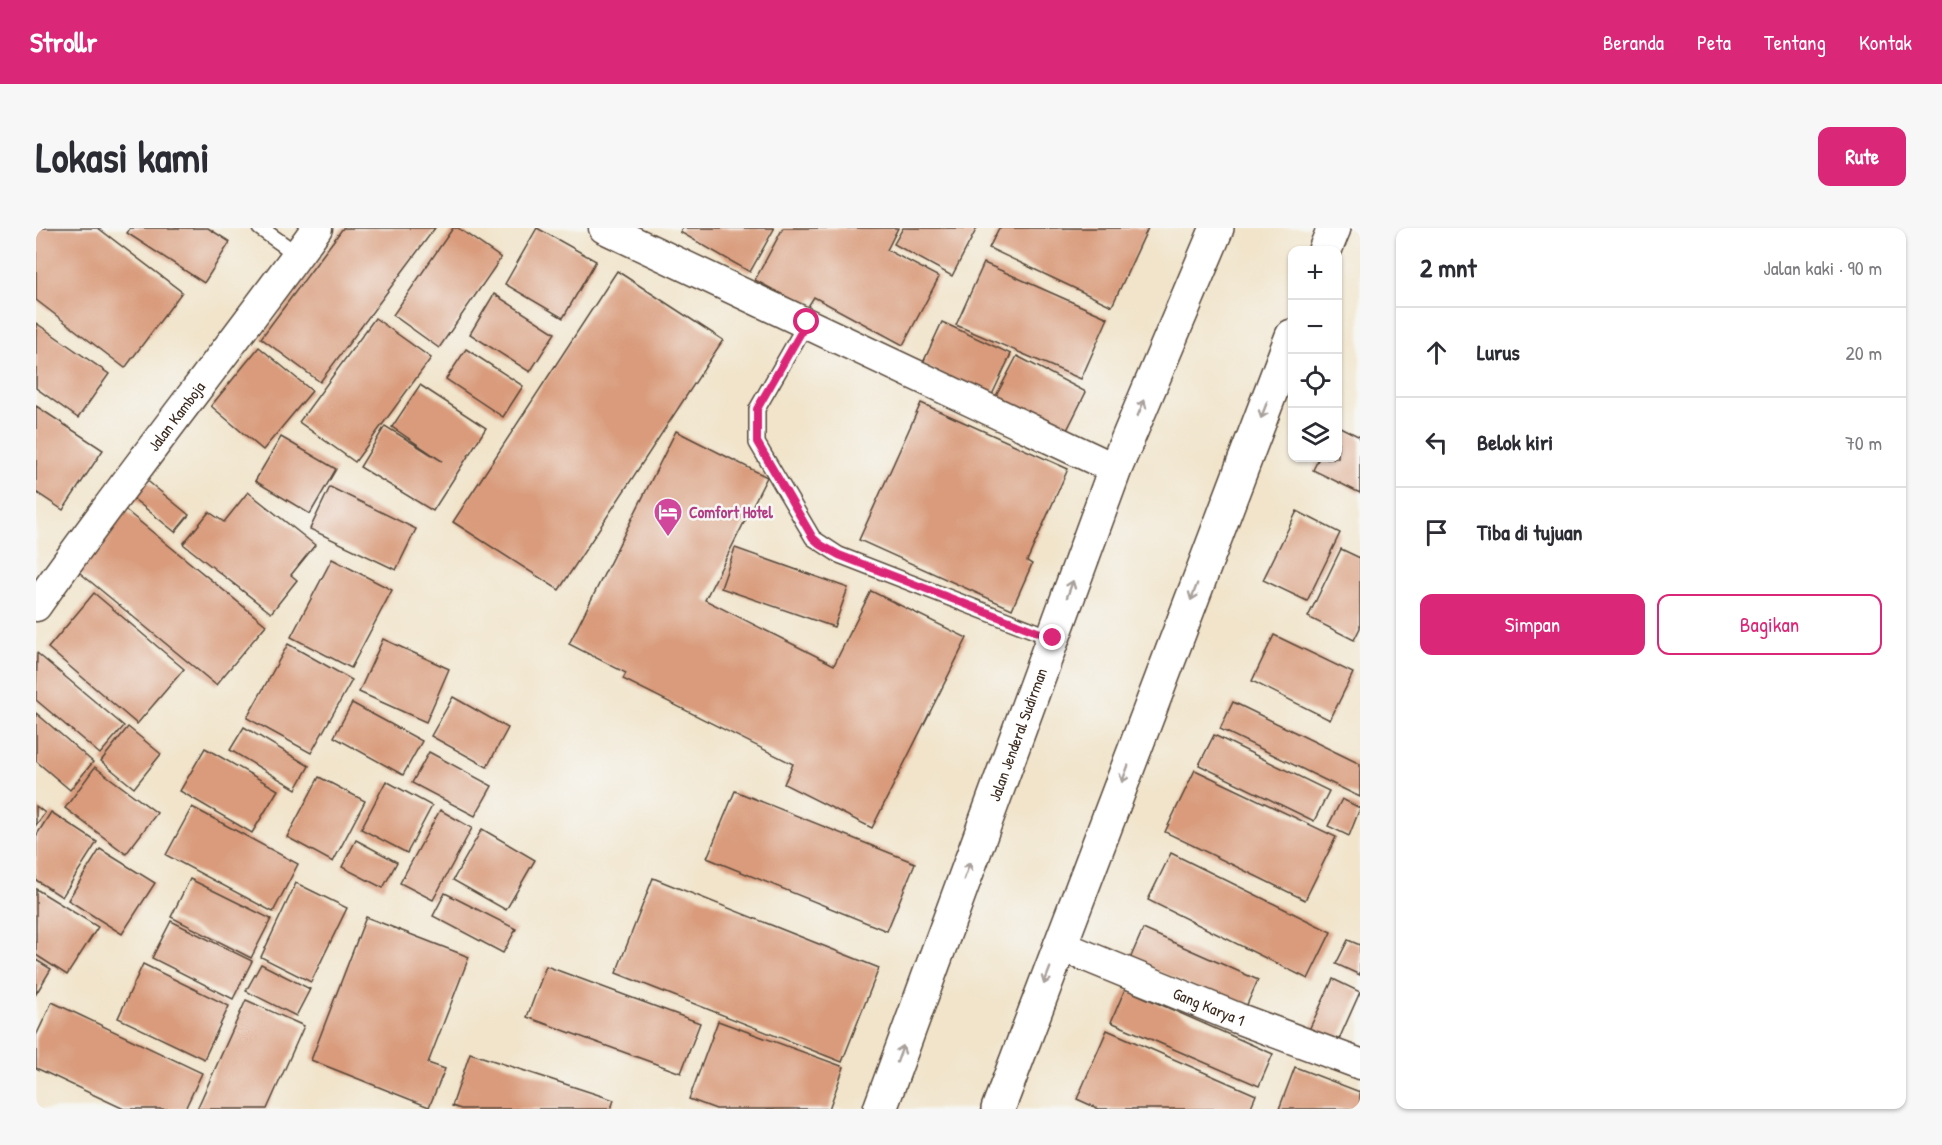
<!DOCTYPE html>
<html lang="id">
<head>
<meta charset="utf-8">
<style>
  :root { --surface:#fff; --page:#f7f7f7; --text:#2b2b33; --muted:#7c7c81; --line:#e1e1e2; --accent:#db2777 }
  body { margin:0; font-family:"Patrick Hand",sans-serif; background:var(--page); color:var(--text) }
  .controls { position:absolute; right:18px; top:18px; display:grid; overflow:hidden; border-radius:12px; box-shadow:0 2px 4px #0004 }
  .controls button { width:54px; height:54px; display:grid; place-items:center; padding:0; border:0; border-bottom:2px solid var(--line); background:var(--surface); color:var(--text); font:30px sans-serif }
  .stop { position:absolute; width:18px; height:18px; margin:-14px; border:4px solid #db2777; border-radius:50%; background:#fff }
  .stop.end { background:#db2777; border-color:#fff; box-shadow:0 2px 6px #0008 }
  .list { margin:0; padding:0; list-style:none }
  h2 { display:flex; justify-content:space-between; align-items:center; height:78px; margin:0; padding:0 24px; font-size:26px }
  h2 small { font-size:20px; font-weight:400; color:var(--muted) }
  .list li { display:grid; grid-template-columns:39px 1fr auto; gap:18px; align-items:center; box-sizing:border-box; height:90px; padding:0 24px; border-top:2px solid var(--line) }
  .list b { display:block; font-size:22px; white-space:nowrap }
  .list em { font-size:20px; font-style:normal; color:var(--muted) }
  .actions { display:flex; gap:12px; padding:18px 24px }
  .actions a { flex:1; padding:14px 0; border:2px solid var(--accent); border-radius:12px; text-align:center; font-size:21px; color:var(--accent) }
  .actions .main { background:var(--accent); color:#fff }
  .icon { flex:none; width:33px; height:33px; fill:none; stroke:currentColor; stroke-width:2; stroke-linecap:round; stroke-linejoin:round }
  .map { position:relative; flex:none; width:1324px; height:881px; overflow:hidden; border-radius:12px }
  header { display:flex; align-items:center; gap:36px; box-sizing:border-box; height:84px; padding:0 30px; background:var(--accent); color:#fff }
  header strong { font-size:28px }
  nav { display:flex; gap:33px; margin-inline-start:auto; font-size:21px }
  .intro { display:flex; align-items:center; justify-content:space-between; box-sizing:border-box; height:144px; padding:0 36px }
  h1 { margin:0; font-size:42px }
  .button { padding:15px 27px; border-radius:12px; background:var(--accent); color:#fff; font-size:21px; font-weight:700 }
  main { display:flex; gap:36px; padding:0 36px }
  aside { flex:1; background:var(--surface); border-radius:12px; box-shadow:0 2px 4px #0004 }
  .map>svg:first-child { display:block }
</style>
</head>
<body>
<header>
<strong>Strollr</strong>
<nav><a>Beranda</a><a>Peta</a><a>Tentang</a><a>Kontak</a></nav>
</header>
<div class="intro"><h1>Lokasi kami</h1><a class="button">Rute</a></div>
<main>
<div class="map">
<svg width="1324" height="881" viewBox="0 0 1324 881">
  <rect width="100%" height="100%" fill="#f6f6f2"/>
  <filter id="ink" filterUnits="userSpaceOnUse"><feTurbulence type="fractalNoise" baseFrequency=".0167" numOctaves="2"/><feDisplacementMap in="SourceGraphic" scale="12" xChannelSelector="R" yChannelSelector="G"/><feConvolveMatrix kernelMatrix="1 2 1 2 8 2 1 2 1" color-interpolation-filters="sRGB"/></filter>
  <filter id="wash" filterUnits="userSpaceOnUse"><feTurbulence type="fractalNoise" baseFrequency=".008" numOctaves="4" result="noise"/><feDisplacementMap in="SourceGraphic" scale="24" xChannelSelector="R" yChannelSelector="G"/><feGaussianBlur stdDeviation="1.35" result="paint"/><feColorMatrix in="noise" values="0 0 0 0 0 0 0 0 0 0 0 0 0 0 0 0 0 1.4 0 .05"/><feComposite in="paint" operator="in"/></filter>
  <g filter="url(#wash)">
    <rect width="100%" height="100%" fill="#f1e4cb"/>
    <g id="blocks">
      <g fill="#d99b7c">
        <polygon points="0,0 62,0 146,64 89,140 0,72"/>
        <polygon points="94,0 172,0 194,14 168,55 91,5"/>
        <polygon points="307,0 399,0 284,154 225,110"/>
        <polygon points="417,0 422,0 465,30 403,120 357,87"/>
        <polygon points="501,0 560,33 527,90 469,56"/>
        <polygon points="646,0 737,0 738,1 714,44 644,4"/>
        <polygon points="747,0 862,0 851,22 903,49 867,117 778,69 771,80 719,52"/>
        <polygon points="867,0 941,0 916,48 858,16"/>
        <polygon points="963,0 1112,0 1076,78 953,20"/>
        <polygon points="948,35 1072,90 1045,151 920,97"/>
        <polygon points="581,43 687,112 523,362 417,294"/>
        <polygon points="458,66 519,105 494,144 434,106"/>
        <polygon points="339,90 395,130 319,234 263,194"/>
        <polygon points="906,94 975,126 955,169 886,137"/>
        <polygon points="0,95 73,146 42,190 0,160"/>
        <polygon points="223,119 276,163 227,222 175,178"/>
        <polygon points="430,121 487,158 467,189 410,151"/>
        <polygon points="981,128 1050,164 1029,206 959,170"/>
        <polygon points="384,157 450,200 397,283 324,239 349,198 406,233 356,199"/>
        <polygon points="885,175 1032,241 991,333 996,336 976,381 823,312"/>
        <polygon points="0,178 67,222 27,282 0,264"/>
        <polygon points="1302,198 1324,209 1324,265 1277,242 1283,230 1302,230"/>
        <polygon points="640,203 731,249 669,372 798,437 835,363 931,410 836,600 748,556 757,536 587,451 590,445 533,416"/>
        <polygon points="245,209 300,241 274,286 219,253"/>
        <polygon points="108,250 153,287 139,304 94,268"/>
        <polygon points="294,259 380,301 360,342 274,301"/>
        <polygon points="212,264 279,317 255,347 261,352 235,385 147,316 173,284 188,294"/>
        <polygon points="87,280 230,397 180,457 38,340"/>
        <polygon points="1261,283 1304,305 1271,373 1227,352"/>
        <polygon points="699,320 812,360 798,399 685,360"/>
        <polygon points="1305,321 1324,330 1324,400 1318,412 1272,389"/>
        <polygon points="296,331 356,362 315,440 255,409"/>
        <polygon points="58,365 148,441 101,496 12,420"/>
        <polygon points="1238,407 1317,445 1294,492 1216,453"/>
        <polygon points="347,411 413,441 390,494 323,464"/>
        <polygon points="252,416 316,452 275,525 211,490"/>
        <polygon points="1,425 88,498 64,526 0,472"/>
        <polygon points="417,469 472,500 451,539 395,508"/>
        <polygon points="1197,474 1324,536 1324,569 1184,501"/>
        <polygon points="316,475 386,513 367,547 298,509"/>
        <polygon points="0,485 57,534 34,562 0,533"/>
        <polygon points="92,499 125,526 98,560 65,533"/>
        <polygon points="208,499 273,538 260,561 194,522"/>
        <polygon points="1178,507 1293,563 1278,593 1163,537"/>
        <polygon points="169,520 242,562 216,605 144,563"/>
        <polygon points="393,524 456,558 439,588 376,555"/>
        <polygon points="59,539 121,585 90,626 29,580"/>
        <polygon points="1159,542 1300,609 1269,672 1129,604"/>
        <polygon points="283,549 329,573 297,634 251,609"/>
        <polygon points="350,553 396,578 371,625 325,601"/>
        <polygon points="699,563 879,635 851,703 671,630"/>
        <polygon points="1306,571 1324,580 1313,608 1292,598"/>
        <polygon points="0,578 9,585 0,597"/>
        <polygon points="156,579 262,636 237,684 130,627"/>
        <polygon points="404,582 436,600 397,672 364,655"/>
        <polygon points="15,584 61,614 26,669 0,652 0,608"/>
        <polygon points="446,601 499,632 470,682 417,652"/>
        <polygon points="320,612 361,634 347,660 306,639"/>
        <polygon points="64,621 119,655 86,706 32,672"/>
        <polygon points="1135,625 1295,704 1272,751 1112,672"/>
        <polygon points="617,650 843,740 806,834 580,745"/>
        <polygon points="154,651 235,691 215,730 135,689"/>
        <polygon points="260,655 311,680 275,754 225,729"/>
        <polygon points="0,661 62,699 31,747 0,727"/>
        <polygon points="409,665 480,701 467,725 397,688"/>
        <polygon points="330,689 433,729 392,835 409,841 393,879 275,832"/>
        <polygon points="135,693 216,733 197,771 116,730"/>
        <polygon points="1107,701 1222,752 1209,781 1094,731"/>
        <polygon points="1312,712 1324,717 1324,747 1300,736"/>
        <polygon points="0,732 15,741 0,766"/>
        <polygon points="107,736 193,778 168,831 82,790"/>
        <polygon points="225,736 274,761 260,788 210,763"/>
        <polygon points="510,738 664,795 645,845 491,789"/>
        <polygon points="1297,751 1324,764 1300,818 1272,804"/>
        <polygon points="1089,761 1237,826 1223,858 1075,794"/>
        <polygon points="210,772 268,798 231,881 161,881"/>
        <polygon points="16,774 166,845 149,881 88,881 0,840 0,808"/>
        <polygon points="682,793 808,839 793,881 680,881 653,871"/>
        <polygon points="1071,802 1220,867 1214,881 1063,881 1041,871"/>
        <polygon points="434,825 578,872 575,881 425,881 416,878"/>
        <polygon points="1259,839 1324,864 1324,881 1243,881"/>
      </g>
    </g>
  </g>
  <g filter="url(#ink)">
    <use href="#blocks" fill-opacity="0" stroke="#564638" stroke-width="1.5"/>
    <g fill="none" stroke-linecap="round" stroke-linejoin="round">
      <g stroke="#564638" stroke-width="18">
        <g id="lane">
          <polyline points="224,0 262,27"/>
          <polyline points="771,94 721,181 721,215 777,310 803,327 1017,410"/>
        </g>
      </g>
      <g stroke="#564638" stroke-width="33">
        <g id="street">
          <polyline points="568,0 1079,241"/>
          <path id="s1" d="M0,378c91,-129 189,-251 281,-378"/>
          <path id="s2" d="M1023,717l178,73 123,46"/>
        </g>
      </g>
      <g stroke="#564638" stroke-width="36">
        <g id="primary">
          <polyline points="1289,22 1298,0"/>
          <path id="s3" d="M844,881l235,-640 102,-241"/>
          <polyline points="962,881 1256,108"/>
        </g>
      </g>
      <use href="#lane" stroke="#fff" stroke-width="15"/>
      <use href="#street" stroke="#fff" stroke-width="30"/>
      <use href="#primary" stroke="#fff" stroke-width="33"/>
    </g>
    <defs><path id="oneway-shaft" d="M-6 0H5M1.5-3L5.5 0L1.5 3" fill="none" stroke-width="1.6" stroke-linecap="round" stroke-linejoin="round" transform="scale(1.5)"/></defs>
    <g stroke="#a79f9a">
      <use href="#oneway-shaft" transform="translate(1105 180) rotate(-67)"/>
      <use href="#oneway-shaft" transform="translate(1228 182) rotate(111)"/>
      <use href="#oneway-shaft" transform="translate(1034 361) rotate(-70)"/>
      <use href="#oneway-shaft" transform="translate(1158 364) rotate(111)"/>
      <use href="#oneway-shaft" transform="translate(1089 546) rotate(111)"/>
      <use href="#oneway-shaft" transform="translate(931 643) rotate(-70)"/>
      <use href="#oneway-shaft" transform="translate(1011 748) rotate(111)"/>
      <use href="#oneway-shaft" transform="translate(864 826) rotate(-70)"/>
    </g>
  </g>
  <g fill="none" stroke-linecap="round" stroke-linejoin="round" filter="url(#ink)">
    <polyline stroke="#db2777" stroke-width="8" points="771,94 721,181 721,214 777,310 785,317 803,327 1017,410"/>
  </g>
  <defs>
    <g id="hotel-pin" transform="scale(1.5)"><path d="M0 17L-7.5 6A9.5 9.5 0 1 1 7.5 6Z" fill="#d1479c" stroke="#f6f6f2"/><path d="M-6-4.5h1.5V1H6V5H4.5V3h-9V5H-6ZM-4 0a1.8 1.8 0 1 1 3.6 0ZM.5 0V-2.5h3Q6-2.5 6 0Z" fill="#fff"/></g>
  </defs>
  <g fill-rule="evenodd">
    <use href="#hotel-pin" x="632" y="284"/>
  </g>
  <g text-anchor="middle" stroke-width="5" stroke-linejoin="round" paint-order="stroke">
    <g font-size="16" fill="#3b2a1e" stroke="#f6f6f2">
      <text dy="6" stroke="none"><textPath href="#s1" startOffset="236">Jalan Kamboja</textPath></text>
      <text dy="6" stroke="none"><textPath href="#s3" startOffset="399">Jalan Jenderal Sudirman</textPath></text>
      <text dy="6" stroke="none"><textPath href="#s2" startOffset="162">Gang Karya 1</textPath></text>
    </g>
    <g font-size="16" font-weight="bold" fill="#b23c85" stroke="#f6f6f2" text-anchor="start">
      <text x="653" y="290">Comfort Hotel</text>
    </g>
  </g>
</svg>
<div class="controls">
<button>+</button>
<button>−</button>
<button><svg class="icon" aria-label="locate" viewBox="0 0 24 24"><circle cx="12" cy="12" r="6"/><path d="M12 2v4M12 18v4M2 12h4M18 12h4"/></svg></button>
<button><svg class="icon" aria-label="layers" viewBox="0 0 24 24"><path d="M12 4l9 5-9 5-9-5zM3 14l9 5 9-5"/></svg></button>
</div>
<div class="stop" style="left:771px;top:94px"></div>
<div class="stop end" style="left:1017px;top:410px"></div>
</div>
<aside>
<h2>2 mnt<small>Jalan kaki · 90 m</small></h2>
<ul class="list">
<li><svg class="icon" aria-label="ahead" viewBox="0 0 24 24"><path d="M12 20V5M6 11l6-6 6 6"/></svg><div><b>Lurus</b></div><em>20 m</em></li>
<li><svg class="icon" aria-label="left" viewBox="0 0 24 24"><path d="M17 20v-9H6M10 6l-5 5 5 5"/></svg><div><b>Belok kiri</b></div><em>70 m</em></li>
<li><svg class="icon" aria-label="arrive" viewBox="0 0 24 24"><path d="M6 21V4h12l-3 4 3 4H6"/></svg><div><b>Tiba di tujuan</b></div></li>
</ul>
<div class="actions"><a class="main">Simpan</a><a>Bagikan</a></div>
</aside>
</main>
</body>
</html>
